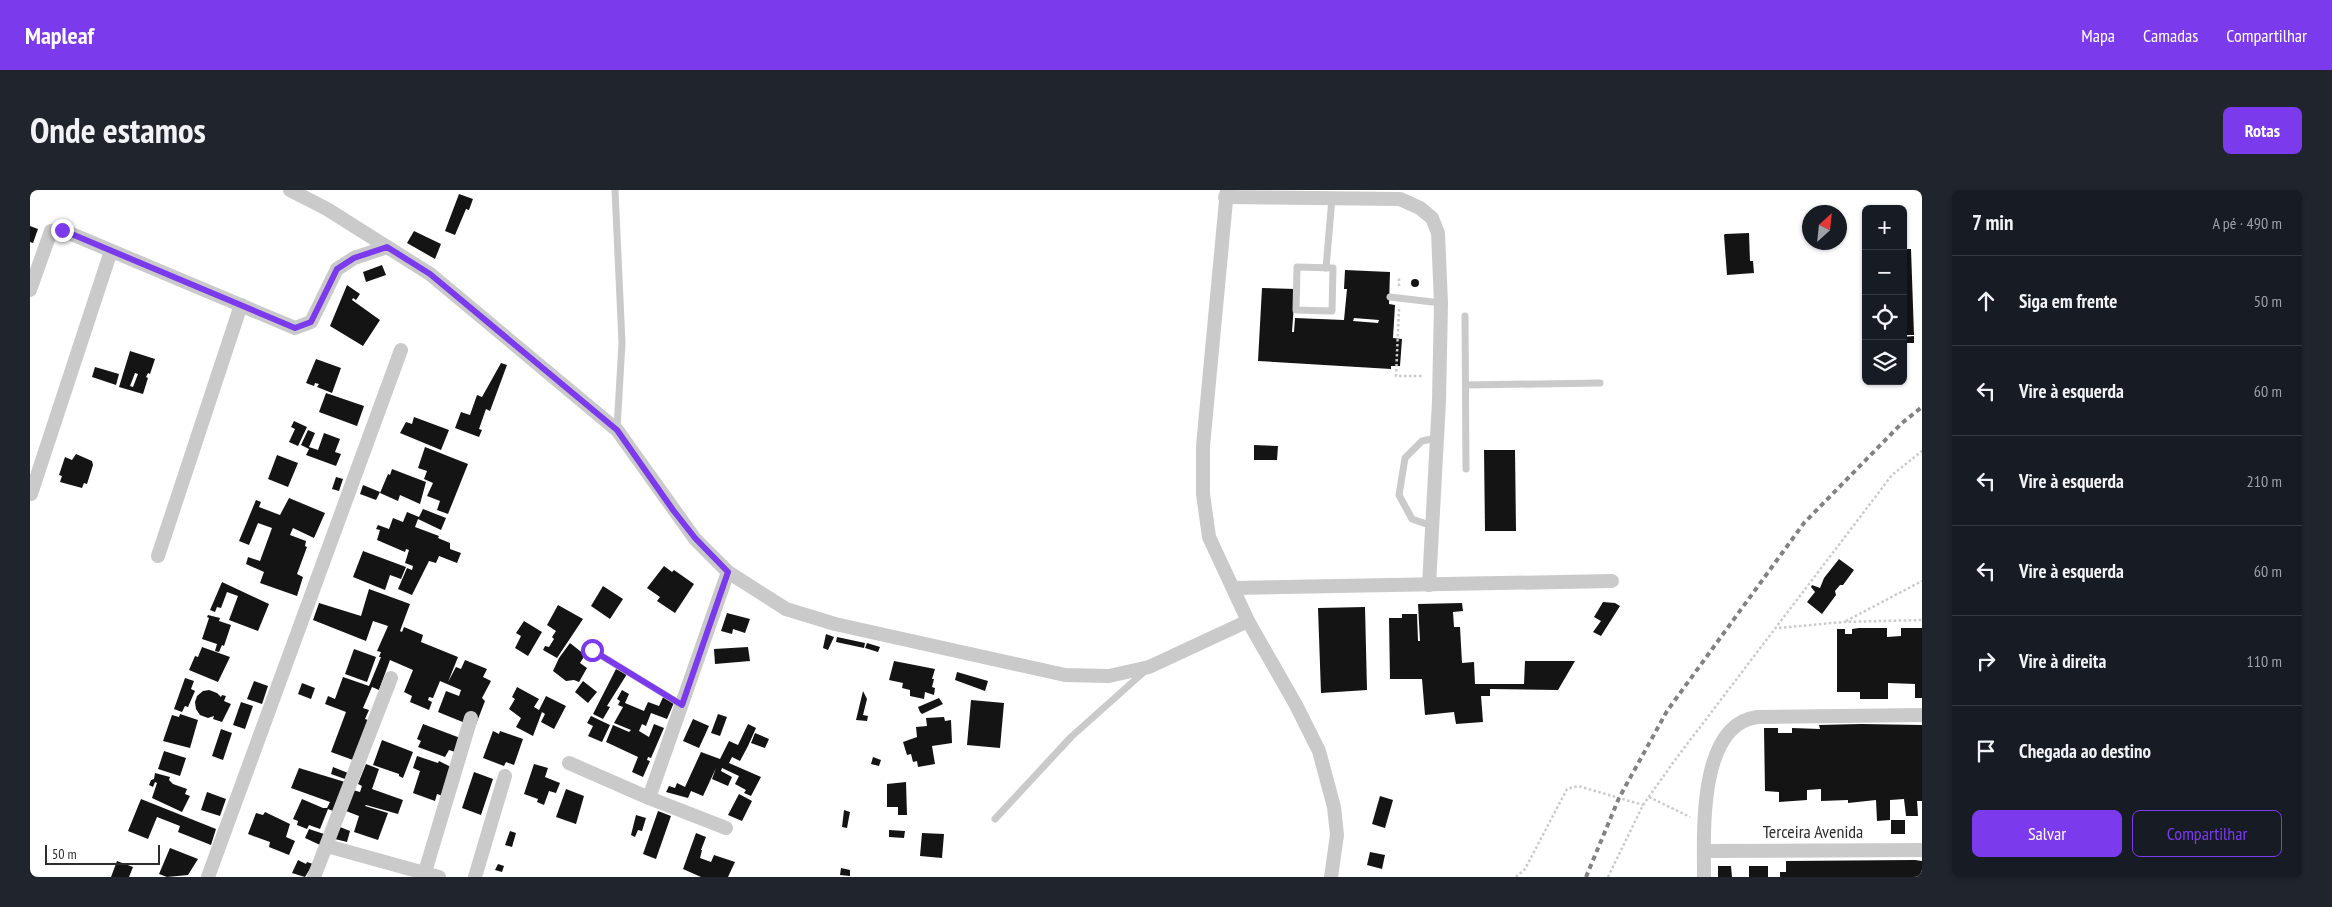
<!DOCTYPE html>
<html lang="pt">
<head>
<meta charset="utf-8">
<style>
  :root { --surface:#171b24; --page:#20242c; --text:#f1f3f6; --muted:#9ea1a6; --line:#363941; --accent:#7c3aed }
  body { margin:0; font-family:"PT Sans Narrow",sans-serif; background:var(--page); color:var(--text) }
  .controls { position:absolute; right:15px; top:15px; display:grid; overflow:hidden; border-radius:8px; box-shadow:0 1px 4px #0004 }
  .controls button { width:45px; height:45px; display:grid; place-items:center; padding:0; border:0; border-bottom:1px solid var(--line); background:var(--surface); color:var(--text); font:25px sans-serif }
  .compass { position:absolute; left:1772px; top:15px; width:45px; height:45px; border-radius:50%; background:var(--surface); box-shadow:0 1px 4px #0004; rotate:27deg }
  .scale { position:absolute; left:15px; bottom:12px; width:115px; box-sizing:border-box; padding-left:5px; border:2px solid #2d2d2d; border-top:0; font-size:14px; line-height:18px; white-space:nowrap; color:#2d2d2d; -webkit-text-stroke:4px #fff; paint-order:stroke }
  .stop { position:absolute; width:15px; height:15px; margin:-11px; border:4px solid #7c3aed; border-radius:50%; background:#fff }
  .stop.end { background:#7c3aed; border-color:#fff; box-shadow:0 1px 5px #0008 }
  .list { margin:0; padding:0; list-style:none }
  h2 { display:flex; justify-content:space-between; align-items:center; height:65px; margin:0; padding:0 20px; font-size:21px }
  h2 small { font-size:16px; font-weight:400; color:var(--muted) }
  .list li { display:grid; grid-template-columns:32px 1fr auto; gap:15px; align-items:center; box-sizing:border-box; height:90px; padding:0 20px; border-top:1px solid var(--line) }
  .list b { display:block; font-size:19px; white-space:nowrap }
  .list em { font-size:16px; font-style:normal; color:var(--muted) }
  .actions { display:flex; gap:10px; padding:15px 20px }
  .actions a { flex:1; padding:11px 0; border:1px solid var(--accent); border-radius:8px; text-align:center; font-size:18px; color:var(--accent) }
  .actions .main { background:var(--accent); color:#fff }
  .icon { flex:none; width:28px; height:28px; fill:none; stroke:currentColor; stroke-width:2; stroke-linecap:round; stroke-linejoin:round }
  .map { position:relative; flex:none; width:1892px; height:687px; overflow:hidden; border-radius:8px }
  header { display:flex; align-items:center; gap:30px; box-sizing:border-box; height:70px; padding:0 25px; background:var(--accent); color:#fff }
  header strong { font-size:24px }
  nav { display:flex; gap:28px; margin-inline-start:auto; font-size:18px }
  .intro { display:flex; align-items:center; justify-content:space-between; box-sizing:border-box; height:120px; padding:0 30px }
  h1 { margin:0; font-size:35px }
  .button { padding:12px 22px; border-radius:8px; background:var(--accent); color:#fff; font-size:18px; font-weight:700 }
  main { display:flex; gap:30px; padding:0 30px }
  aside { flex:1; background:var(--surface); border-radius:8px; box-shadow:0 1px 4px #0004 }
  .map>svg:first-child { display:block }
</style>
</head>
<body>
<header>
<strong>Mapleaf</strong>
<nav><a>Mapa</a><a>Camadas</a><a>Compartilhar</a></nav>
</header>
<div class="intro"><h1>Onde estamos</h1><a class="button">Rotas</a></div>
<main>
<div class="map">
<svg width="1892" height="687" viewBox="0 0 1892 687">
  <rect width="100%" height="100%" fill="#fff"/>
  <g fill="#141414" fill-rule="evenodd">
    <polygon points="429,4 443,9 439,20 436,19 425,45 415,41"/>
    <polygon points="0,36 8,39 3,53 0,52"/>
    <polygon points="384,41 411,54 405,69 377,53"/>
    <polygon points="1719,43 1720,71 1723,71 1724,83 1697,85 1694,45 1695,44"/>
    <polygon points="1873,59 1881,59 1884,145 1873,145"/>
    <polygon points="352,75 356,85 336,92 333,82"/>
    <path d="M1315,80l45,2 -1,32 6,1 -2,33 9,1 -2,27h-9v3l-133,-8 4,-73 33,1 -3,43h2l1,-14 49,2 3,-31h-3zM1324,128l25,2 -1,3 -25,-2z"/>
    <circle cx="1385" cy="93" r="4"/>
    <polygon points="317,95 330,104 326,110 323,108 322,110 350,130 333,156 300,136"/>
    <polygon points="1884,146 1884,153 1873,153 1873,147"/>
    <path d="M100,161l25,8 -5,15 -2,-1 -2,4 2,1 -5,16 -24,-7zM105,183l3,1 -5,13 -3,-1z"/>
    <polygon points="286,169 311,178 302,203 287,197 289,194 285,193 284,196 276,193"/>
    <polygon points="471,173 477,175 460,221 456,219 449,239 452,240 449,247 425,238 431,222 440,225 447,205 452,207"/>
    <polygon points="65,177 89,184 86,195 62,187"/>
    <polygon points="296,203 334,216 327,236 289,222"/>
    <polygon points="384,227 419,240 411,260 370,243 376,232 382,234"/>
    <polygon points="264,231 277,237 268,256 259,252 265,239 261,237"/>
    <polygon points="278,240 285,243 279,257 288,260 294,243 310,249 305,262 311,264 306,276 276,265 279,259 271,255"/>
    <polygon points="1224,255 1248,256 1247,270 1224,270"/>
    <polygon points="395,257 438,274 418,324 407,320 410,311 397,306 403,293 394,289 397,281 388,278"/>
    <polygon points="1454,260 1485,260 1486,341 1455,341"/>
    <polygon points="46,264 62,271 63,275 57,294 54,293 52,298 30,292 32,286 29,285 35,267 42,270"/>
    <polygon points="247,265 268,273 258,297 238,289"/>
    <polygon points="362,279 396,292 390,314 370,305 368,311 350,303 358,284 360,285"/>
    <polygon points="306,287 313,289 309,301 302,299"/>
    <polygon points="333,295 350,302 346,310 330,304"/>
    <polygon points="259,308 295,323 284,348 263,338 260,345 276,351 275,356 277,357 267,384 273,387 267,406 230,393 234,382 216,374 218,367 230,371 242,338 228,333 219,355 209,351 226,310 231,312 229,317 250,325"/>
    <polygon points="393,319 416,328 411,340 388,329 385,337 409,346 408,348 420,353 420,359 431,363 427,373 409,366 406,373 399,371 382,405 368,399 377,378 382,380 383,376 375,373 379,360 376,359 375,362 347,350 350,340 346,339 348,335 359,339 363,328 373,332 377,322 389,327"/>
    <polygon points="333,361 376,377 371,389 360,385 355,400 323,387"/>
    <polygon points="1809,369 1824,380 1813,395 1810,395 1805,401 1806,405 1792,424 1777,412 1785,402 1781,397 1782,395 1790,398 1794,388"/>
    <polygon points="634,376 642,382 644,380 664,394 645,423 627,411 630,407 617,398"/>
    <polygon points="192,392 239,414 228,441 199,430 208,406 197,402 191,418 187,417 185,422 180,420"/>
    <polygon points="573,396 593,409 580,429 561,416"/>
    <polygon points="339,399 380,414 370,441 372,442 374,437 393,445 391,452 428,467 418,492 426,477 431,479 435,470 457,479 453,487 461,491 452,508 455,511 445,537 408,522 416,501 429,506 431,500 410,491 403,508 399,507 398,510 402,512 399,520 380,512 382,506 374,502 383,480 360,470 349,500 342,497 333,518 339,520 335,529 338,530 323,570 301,562 316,522 295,514 298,506 305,509 313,487 339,496 351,467 349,467 351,462 347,461 358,436 343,431 336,451 283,430 289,413 331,426"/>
    <polygon points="1573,412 1585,413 1590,416 1571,446 1563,442 1571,431 1564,427"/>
    <polygon points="1432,413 1433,421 1423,422 1424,437 1430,437 1432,473 1444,472 1445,494 1494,494 1495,471 1545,471 1528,500 1460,499 1460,506 1451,506 1453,532 1426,534 1424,522 1395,525 1392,489 1360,489 1359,428 1372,428 1372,424 1387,424 1388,451 1390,451 1388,414"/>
    <polygon points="528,415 553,429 527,468 513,460 515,456 519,457 524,449 522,447 526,441 517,435"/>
    <polygon points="1335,417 1337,500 1291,503 1288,418"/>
    <polygon points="697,423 720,429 715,443 703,439 702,444 691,441"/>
    <polygon points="178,425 190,428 189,431 201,435 194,456 192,455 189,462 185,461 187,454 172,449 179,428 177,427"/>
    <polygon points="494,431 512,442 498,466 485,458 491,446 486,443"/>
    <polygon points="1829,438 1857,438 1857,447 1871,446 1871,438 1892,438 1892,508 1885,508 1885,494 1858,493 1858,509 1830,509 1830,502 1807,502 1807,439 1815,439 1815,444 1822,444 1822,439"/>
    <polygon points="796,444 804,447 798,460 793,458"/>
    <polygon points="807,447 835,453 834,458 806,452"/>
    <polygon points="540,453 555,465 550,473 557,478 549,492 544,490 536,491 523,481 529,468"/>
    <polygon points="837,453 850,457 848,462 835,458"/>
    <polygon points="172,457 200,467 188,492 159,480 165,466 168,467"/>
    <polygon points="718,457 720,471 685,474 684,459"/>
    <polygon points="324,459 346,467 337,492 315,484"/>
    <polygon points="864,471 905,479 902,489 904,489 902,497 905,498 904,505 895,502 894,509 880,506 880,500 872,498 873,493 859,490"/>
    <polygon points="586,479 597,484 577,516 580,517 573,529 563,524"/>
    <polygon points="927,482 958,491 955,501 925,490"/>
    <polygon points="155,488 164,491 161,499 165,501 158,517 155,516 152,522 144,519"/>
    <polygon points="224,491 238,496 232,514 217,509"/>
    <polygon points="553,491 567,502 558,513 545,502"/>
    <polygon points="272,493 285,498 281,509 268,504"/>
    <polygon points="487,497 509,509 504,517 509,520 516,506 536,516 524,539 511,532 515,524 512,522 503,546 486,537 491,528 479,519 485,509 482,507"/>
    <polygon points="179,500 187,503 191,507 192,505 196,506 194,511 201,514 192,532 183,529 184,526 178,528 170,525 166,519 165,512 167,506 173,501"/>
    <polygon points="592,500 599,504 595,513 614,521 618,512 629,516 635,503 646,508 637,529 621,523 616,536 612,534 609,541 619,547 624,534 634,538 621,568 618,567 617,570 620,571 613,587 602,582 608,567 576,552 583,535 599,542 601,540 584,533 593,517 588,515 590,511 587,509"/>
    <polygon points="833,501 837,509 833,525 838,526 837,531 826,530"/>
    <polygon points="909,508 913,514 892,524 890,522 888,517"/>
    <polygon points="941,510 974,513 970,558 937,555"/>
    <polygon points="211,512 223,516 215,539 203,535"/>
    <polygon points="150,524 168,530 160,558 133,551 142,525 149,527"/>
    <polygon points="688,524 697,527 690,546 681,543"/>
    <polygon points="561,526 580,535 572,552 558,546 563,536 557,533"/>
    <polygon points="914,527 915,531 921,530 922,553 902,556 905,574 888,577 887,571 883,572 881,564 877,565 873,552 887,547 886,537 897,536 896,528"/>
    <polygon points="663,529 679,536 669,558 653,551"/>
    <polygon points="393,534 433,549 428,563 419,560 415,567 388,557 391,551 387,549"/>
    <polygon points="718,534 726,538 718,556 710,571 702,567 699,573 731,587 721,606 714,603 716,600 705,594 709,586 692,578 691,581 702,587 698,596 682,589 686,578 673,606 661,601 658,608 636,602 639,596 645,598 647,593 655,597 671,562 690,569 699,551 708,555"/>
    <polygon points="1831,534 1892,535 1892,611 1887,611 1888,626 1876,626 1874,609 1860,610 1860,630 1847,631 1846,610 1818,613 1818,610 1791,611 1791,599 1777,600 1777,610 1749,612 1749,602 1735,601 1734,538 1748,538 1748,543 1762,543 1762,538 1790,539 1789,535"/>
    <polygon points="191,539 202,543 193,570 182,566"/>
    <polygon points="463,541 469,544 470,541 493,549 484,575 476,572 474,576 453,568"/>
    <polygon points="725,543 739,549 735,558 721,553"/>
    <polygon points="352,550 383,562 373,588 369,586 369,584 343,575"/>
    <polygon points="134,561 156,568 150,586 128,579"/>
    <polygon points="387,566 408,573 409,571 423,578 413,606 407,604 405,611 383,603 390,581 383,578"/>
    <polygon points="843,567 851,570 849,576 841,574"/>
    <polygon points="336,574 349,579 342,599 373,610 368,624 336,615 335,616 358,623 348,650 324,642 329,626 316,621 323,600 330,602 332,596 328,594"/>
    <polygon points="504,574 518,578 515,587 530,593 526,603 519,601 514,615 507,612 508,609 494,604"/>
    <polygon points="303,577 318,583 315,589 301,584"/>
    <polygon points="269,578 315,592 303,621 298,619 290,639 279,635 277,639 267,635 268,631 263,629 272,609 293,618 297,618 300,612 261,598"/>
    <polygon points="444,582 463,589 451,625 432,618"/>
    <polygon points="125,583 140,587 139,590 143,594 157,599 155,604 160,606 152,622 122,608 127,593 125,592 123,597 119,595 121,590 124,589"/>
    <polygon points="876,592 877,625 868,625 868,617 857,617 857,594"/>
    <polygon points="536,599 554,606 546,634 526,627"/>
    <polygon points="177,602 196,609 190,626 171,620"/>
    <polygon points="709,604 722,611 712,631 698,625"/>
    <polygon points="1350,606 1363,610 1355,638 1342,634"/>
    <polygon points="111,609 186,639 181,655 148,642 150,636 127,627 118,649 98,641"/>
    <polygon points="814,620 820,622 817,638 812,637"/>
    <polygon points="628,621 641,626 626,669 613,664"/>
    <polygon points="235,622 260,634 256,647 265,651 259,665 239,657 240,652 218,644 226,623 233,625"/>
    <polygon points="606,625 616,628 612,641 608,640 605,647 601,645"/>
    <rect x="1861" y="630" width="14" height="14"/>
    <polygon points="310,637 320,641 317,652 305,649"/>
    <polygon points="279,639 294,644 290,655 275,648"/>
    <polygon points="859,640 875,641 874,648 859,647"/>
    <polygon points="480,641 486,643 482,657 475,655"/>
    <polygon points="666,643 676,647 671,660 672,660 670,668 681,672 684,665 705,672 698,687 671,687 653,679"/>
    <polygon points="892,643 914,644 912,668 890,666"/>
    <polygon points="140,658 168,669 158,685 137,687 129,684"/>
    <polygon points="1340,662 1355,665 1352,679 1337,675"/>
    <polygon points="268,670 276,674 277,672 283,674 275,687 262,683"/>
    <polygon points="1885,670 1892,671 1892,687 1750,687 1750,682 1756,682 1756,671"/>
    <polygon points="87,671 103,677 99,687 81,687"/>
    <polygon points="468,674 474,676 472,682 465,680"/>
    <polygon points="1688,676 1701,676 1702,687 1688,687"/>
    <rect x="1719" y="676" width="19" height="11"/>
    <polygon points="811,678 820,680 820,686 810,685"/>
  </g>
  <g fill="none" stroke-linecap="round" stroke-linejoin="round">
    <g stroke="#cacaca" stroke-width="2.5" stroke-dasharray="2.5 2.5" stroke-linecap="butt">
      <polyline points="1369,96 1369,88"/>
      <polyline points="1369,119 1366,186 1394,186"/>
      <polyline points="1816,431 1892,391"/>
      <polyline points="1749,438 1813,432 1892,430"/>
      <polyline points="1619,607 1660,627"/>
      <polyline points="1486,687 1495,679 1537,599 1548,596 1613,615"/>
      <polyline points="1578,687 1613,615 1645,570 1862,285 1892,261"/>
    </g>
    <g stroke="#cacaca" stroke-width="7">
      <polyline points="585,0 592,153 587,239"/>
      <polygon points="1267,77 1303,78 1302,121 1266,120"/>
      <polyline points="1296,78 1302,8"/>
      <polyline points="1360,107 1411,113"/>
      <polyline points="1435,126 1436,279"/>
      <polyline points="1436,195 1570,193"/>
      <polyline points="1402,336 1382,329 1369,305 1375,268 1392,251 1407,248"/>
      <polyline points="562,460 652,515"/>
      <polyline points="965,629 1041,547 1115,481"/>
    </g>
    <g stroke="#cacaca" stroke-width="14">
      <polyline points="260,0 297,19 400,84 587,240 665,349 698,382 756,419 805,434 1035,485 1079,486 1119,477 1218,431"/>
      <polyline points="1197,0 1173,256 1173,304 1179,347 1218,431 1266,515 1289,561 1304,617 1307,645 1301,687"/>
      <polyline points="1195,7 1370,9 1390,18 1402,28 1408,43 1411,113 1409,211 1399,395"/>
      <polyline points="0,100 21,41 32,40 265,138 281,132 307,79 324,68 357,57"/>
      <polyline points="1,304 81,61"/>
      <polyline points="128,366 211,115"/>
      <polyline points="1204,398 1582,391"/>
      <polyline points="539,573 619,608 696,638"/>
      <polyline points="619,608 698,382"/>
      <polyline points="297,656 409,687"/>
      <polyline points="1674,661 1892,660"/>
      <polyline points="395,682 441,528"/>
      <polyline points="178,687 371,160"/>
      <polyline points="284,687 361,488"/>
      <polyline points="445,687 475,586"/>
      <path d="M1674,687c0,-44 -6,-152 53,-160l165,-2"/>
    </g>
    <polyline stroke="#828282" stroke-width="4" stroke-dasharray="5 4" stroke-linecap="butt" points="1556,687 1589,608 1637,521 1774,333 1872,233 1892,217"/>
  </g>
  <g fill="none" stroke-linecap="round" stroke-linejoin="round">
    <polyline stroke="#7c3aed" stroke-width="6" points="32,40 265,138 281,132 307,79 324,68 357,57 400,84 587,240 643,320 665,348 698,382 652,515 562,460"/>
  </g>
  <g text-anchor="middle" stroke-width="5" stroke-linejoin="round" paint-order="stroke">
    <g font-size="18" fill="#2d2d2d" stroke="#fff">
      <text x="1783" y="648">Terceira Avenida</text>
    </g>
  </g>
</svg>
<div class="controls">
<button>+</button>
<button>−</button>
<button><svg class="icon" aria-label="locate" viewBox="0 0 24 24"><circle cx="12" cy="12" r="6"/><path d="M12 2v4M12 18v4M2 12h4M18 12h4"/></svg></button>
<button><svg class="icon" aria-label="layers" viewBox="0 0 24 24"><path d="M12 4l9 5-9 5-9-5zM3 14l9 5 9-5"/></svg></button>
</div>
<svg class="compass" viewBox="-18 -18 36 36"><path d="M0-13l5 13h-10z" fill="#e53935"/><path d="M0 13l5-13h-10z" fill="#9ea1a6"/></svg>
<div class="scale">50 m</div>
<div class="stop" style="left:562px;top:460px"></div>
<div class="stop end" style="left:32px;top:40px"></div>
</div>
<aside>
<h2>7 min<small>A pé · 490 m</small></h2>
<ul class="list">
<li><svg class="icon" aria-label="ahead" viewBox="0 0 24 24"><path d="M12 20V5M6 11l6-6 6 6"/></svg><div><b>Siga em frente</b></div><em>50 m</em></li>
<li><svg class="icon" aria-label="left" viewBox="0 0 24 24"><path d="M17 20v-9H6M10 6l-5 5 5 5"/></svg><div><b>Vire à esquerda</b></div><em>60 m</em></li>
<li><svg class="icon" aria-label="left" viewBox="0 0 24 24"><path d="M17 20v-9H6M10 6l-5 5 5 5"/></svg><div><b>Vire à esquerda</b></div><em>210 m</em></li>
<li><svg class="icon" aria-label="left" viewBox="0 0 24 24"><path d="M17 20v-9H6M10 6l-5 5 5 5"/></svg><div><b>Vire à esquerda</b></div><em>60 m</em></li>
<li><svg class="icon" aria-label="right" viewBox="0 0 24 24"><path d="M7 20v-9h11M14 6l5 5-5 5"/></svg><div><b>Vire à direita</b></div><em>110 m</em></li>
<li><svg class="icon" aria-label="arrive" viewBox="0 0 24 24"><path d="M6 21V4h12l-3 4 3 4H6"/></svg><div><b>Chegada ao destino</b></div></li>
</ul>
<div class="actions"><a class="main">Salvar</a><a>Compartilhar</a></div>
</aside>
</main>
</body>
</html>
